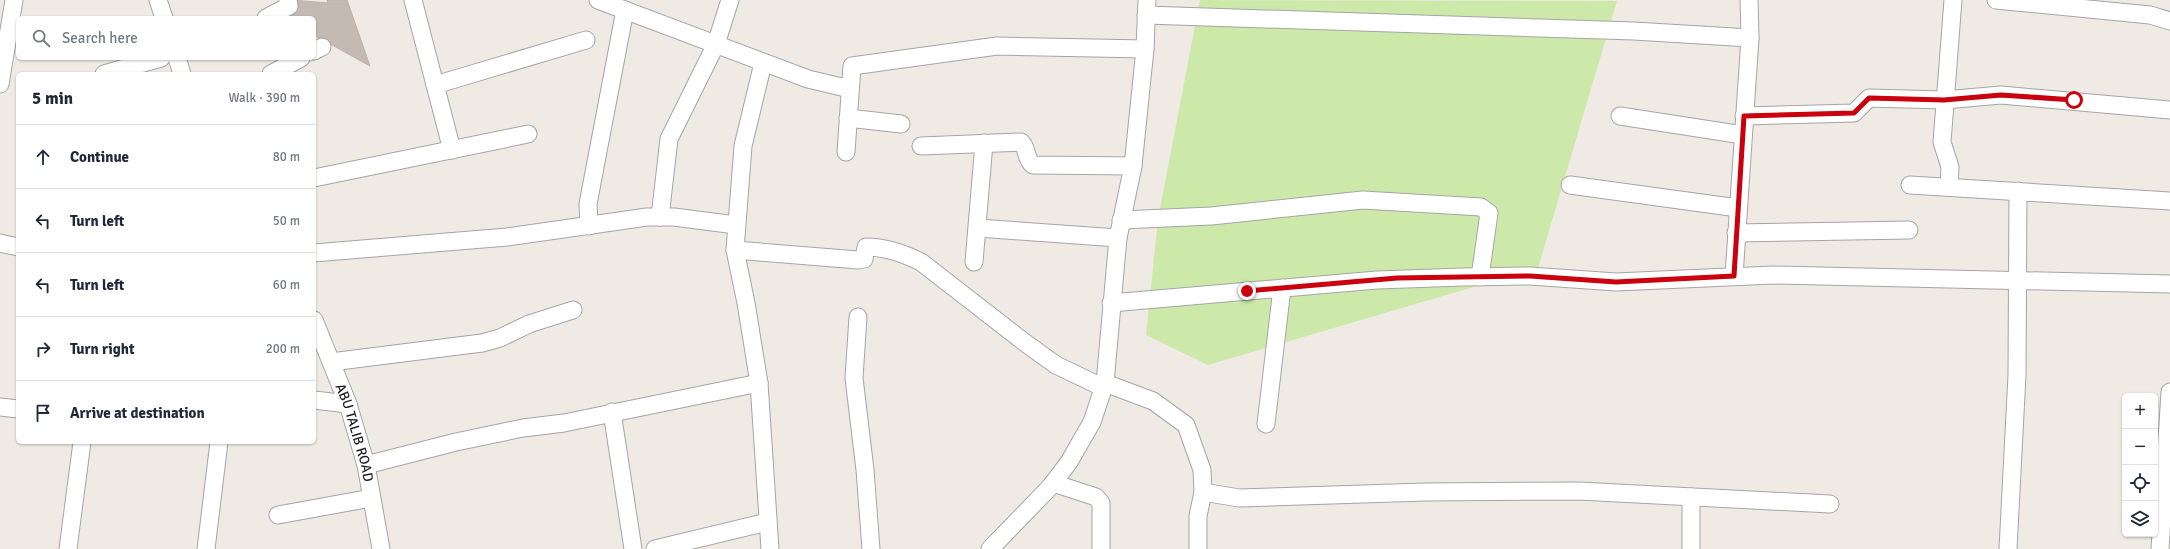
<!DOCTYPE html>
<html lang="en">
<head>
<meta charset="utf-8">
<style>
  :root { --surface:#fff; --page:#f6f6f7; --text:#1f2937; --muted:#747a83; --line:#e0e1e3 }
  body { margin:0; font-family:Signika,sans-serif; background:var(--page); color:var(--text) }
  .controls { position:absolute; right:12px; bottom:12px; display:grid; overflow:hidden; border-radius:6px; box-shadow:0 1px 3px #0004 }
  .controls button { width:36px; height:36px; display:grid; place-items:center; padding:0; border:0; border-bottom:1px solid var(--line); background:var(--surface); color:var(--text); font:20px sans-serif }
  .stop { position:absolute; width:12px; height:12px; margin:-9px; border:3px solid #cb000f; border-radius:50%; background:#fff }
  .stop.end { background:#cb000f; border-color:#fff; box-shadow:0 1px 4px #0008 }
  .list { margin:0; padding:0; list-style:none }
  h2 { display:flex; justify-content:space-between; align-items:center; height:52px; margin:0; padding:0 16px; font-size:17px }
  h2 small { font-size:13px; font-weight:400; color:var(--muted) }
  .list li { display:grid; grid-template-columns:26px 1fr auto; gap:12px; align-items:center; box-sizing:border-box; height:64px; padding:0 16px; border-top:1px solid var(--line) }
  .list b { display:block; font-size:15px; white-space:nowrap }
  .list em { font-size:13px; font-style:normal; color:var(--muted) }
  .icon { flex:none; width:22px; height:22px; fill:none; stroke:currentColor; stroke-width:2; stroke-linecap:round; stroke-linejoin:round }
  .map { position:relative; flex:none; width:2170px; height:549px; overflow:hidden }
  .search { position:absolute; background:var(--surface); box-shadow:0 1px 3px #0004; left:16px; top:16px; width:300px; height:44px; display:flex; align-items:center; gap:10px; box-sizing:border-box; padding:0 14px; border-radius:6px; color:var(--muted); font-size:15px }
  .panel { position:absolute; background:var(--surface); box-shadow:0 1px 3px #0004; left:16px; top:72px; width:300px; height:372px; border-radius:6px }
  .map>svg:first-child { display:block }
</style>
</head>
<body>
<div class="map">
<svg width="2170" height="549" viewBox="0 0 2170 549">
  <rect width="100%" height="100%" fill="#efeae4"/>
  <polygon fill="#cde9aa" points="1200,0 1617,1 1538,268 1208,365 1146,335 1158,219"/>
  <polygon fill="#c4bab3" stroke="#c1b0a6" points="292,0 328,3 327,0 347,0 370,66 314,35 314,18 283,18"/>
  <g fill="none" stroke-linecap="round" stroke-linejoin="round">
    <g stroke="#a5a5a5" stroke-width="19">
      <g id="minor">
        <polyline points="158,0 164,18"/>
        <polyline points="413,0 452,150"/>
        <polyline points="598,0 808,79 850,89"/>
        <polyline points="1996,0 2150,15 2170,21"/>
        <polyline points="1146,15 1634,31 1750,38"/>
        <polyline points="266,18 289,6 288,0"/>
        <polyline points="314,51 322,47"/>
        <polyline points="177,58 182,74"/>
        <polyline points="763,63 743,146 735,250 746,303 759,383 770,549"/>
        <polyline points="104,74 161,58"/>
        <polyline points="271,74 301,58"/>
        <polyline points="0,84 14,0"/>
        <polyline points="435,85 586,40"/>
        <polyline points="1620,116 1743,135"/>
        <polyline points="1744,116 1854,113 1869,98 1944,100 2001,95 2170,110"/>
        <polyline points="848,118 901,124"/>
        <path d="M921,146l100,-4c7,6 4,17 12,23l100,1"/>
        <polyline points="846,152 852,66 997,46 1145,49"/>
        <polyline points="314,178 528,134"/>
        <polyline points="1570,185 1738,208"/>
        <polyline points="1910,185 2170,201"/>
        <polyline points="1949,187 1950,167 1942,142 1953,0"/>
        <polyline points="660,217 669,139 716,44 730,0"/>
        <polyline points="1121,220 1211,216 1363,200 1481,207 1489,213 1480,277"/>
        <polyline points="589,226 588,204 625,10"/>
        <polyline points="978,228 1118,238"/>
        <polyline points="1736,233 1909,230"/>
        <polyline points="0,243 18,247"/>
        <path d="M735,250l123,10 6,-1 2,-12c18,0 39,7 55,15l103,80 32,23 48,23"/>
        <polyline points="314,253 507,237 647,217 674,217 736,225"/>
        <polyline points="974,262 984,143"/>
        <polyline points="1734,276 1750,38 1749,0"/>
        <polyline points="1111,303 1377,280 1463,277 1530,276 1616,282 1773,275 2170,284"/>
        <polyline points="858,317 854,378 865,470 871,549"/>
        <path id="s1" d="M314,320l34,84 18,61 15,84"/>
        <polyline points="331,362 482,343 500,338 529,324 573,310"/>
        <polyline points="1105,383 1153,401 1186,425 1202,470 1203,492 1198,516 1198,549"/>
        <polyline points="314,400 348,404"/>
        <polyline points="0,407 18,409"/>
        <polyline points="612,412 633,549"/>
        <polyline points="1266,424 1282,288"/>
        <polyline points="366,465 456,442 523,428 564,423 759,383"/>
        <polyline points="1053,483 1096,497 1101,503 1101,549"/>
        <polyline points="1203,492 1239,498 1425,492 1579,491 1830,504"/>
        <polyline points="278,515 371,498"/>
        <polyline points="68,549 82,442"/>
        <polyline points="206,549 219,442"/>
        <polyline points="655,549 767,522"/>
        <polyline points="990,549 1051,486 1069,462 1092,422 1105,383 1118,238 1133,166 1145,49 1147,0"/>
        <polyline points="1691,549 1691,497"/>
        <polyline points="2008,549 2017,375 2018,191"/>
        <polyline points="2160,549 2170,392"/>
      </g>
    </g>
    <use href="#minor" stroke="#fff" stroke-width="17"/>
  </g>
  <g fill="none" stroke-linecap="round" stroke-linejoin="round">
    <polyline stroke="#cb000f" stroke-width="5" points="1247,291 1397,278 1530,276 1616,282 1734,276 1744,116 1854,113 1869,98 1944,100 2001,95 2074,100"/>
  </g>
  <g text-anchor="middle" stroke-width="3" stroke-linejoin="round" paint-order="stroke">
    <g font-size="14" fill="#1e1e1e" stroke="#fff">
      <text dy="5" stroke="none"><textPath href="#s1" startOffset="120">ABU TALIB ROAD</textPath></text>
    </g>
  </g>
</svg>
<div class="controls">
<button>+</button>
<button>−</button>
<button><svg class="icon" aria-label="locate" viewBox="0 0 24 24"><circle cx="12" cy="12" r="6"/><path d="M12 2v4M12 18v4M2 12h4M18 12h4"/></svg></button>
<button><svg class="icon" aria-label="layers" viewBox="0 0 24 24"><path d="M12 4l9 5-9 5-9-5zM3 14l9 5 9-5"/></svg></button>
</div>
<div class="stop" style="left:2074px;top:100px"></div>
<div class="stop end" style="left:1247px;top:291px"></div>
<div class="search"><svg class="icon" aria-label="search" viewBox="0 0 24 24"><circle cx="10" cy="10" r="6"/><path d="M15 15l6 6"/></svg>Search here</div>
<section class="panel">
<h2>5 min<small>Walk · 390 m</small></h2>
<ul class="list">
<li><svg class="icon" aria-label="ahead" viewBox="0 0 24 24"><path d="M12 20V5M6 11l6-6 6 6"/></svg><div><b>Continue</b></div><em>80 m</em></li>
<li><svg class="icon" aria-label="left" viewBox="0 0 24 24"><path d="M17 20v-9H6M10 6l-5 5 5 5"/></svg><div><b>Turn left</b></div><em>50 m</em></li>
<li><svg class="icon" aria-label="left" viewBox="0 0 24 24"><path d="M17 20v-9H6M10 6l-5 5 5 5"/></svg><div><b>Turn left</b></div><em>60 m</em></li>
<li><svg class="icon" aria-label="right" viewBox="0 0 24 24"><path d="M7 20v-9h11M14 6l5 5-5 5"/></svg><div><b>Turn right</b></div><em>200 m</em></li>
<li><svg class="icon" aria-label="arrive" viewBox="0 0 24 24"><path d="M6 21V4h12l-3 4 3 4H6"/></svg><div><b>Arrive at destination</b></div></li>
</ul>
</section>
</div>
</body>
</html>
